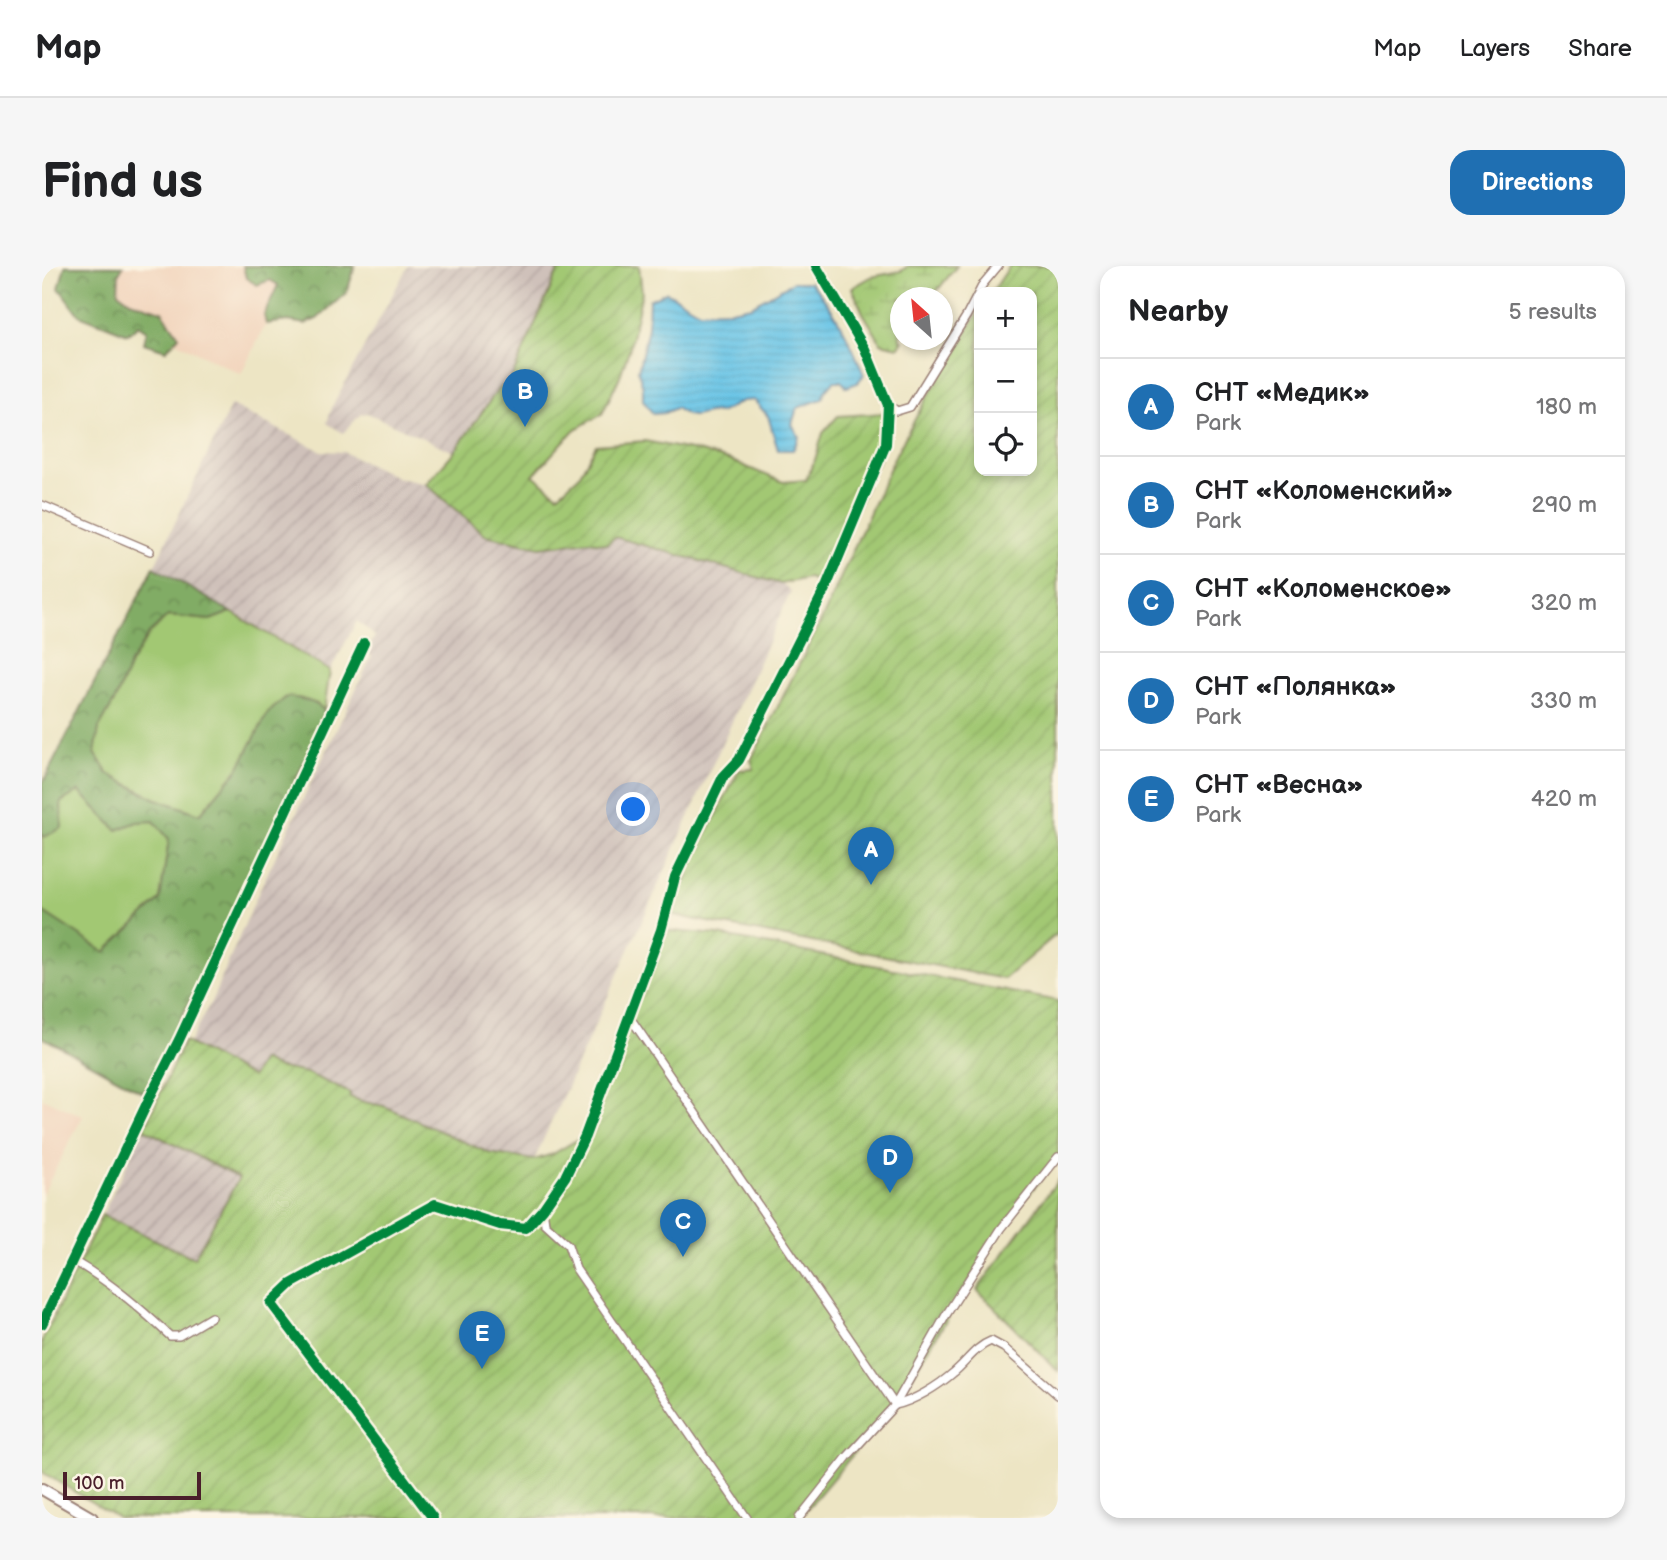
<!DOCTYPE html>
<html lang="en">
<head>
<meta charset="utf-8">
<style>
  :root { --surface:#fff; --page:#f6f6f6; --text:#202124; --muted:#757577; --line:#e0e0e0; --accent:#1f6fb2 }
  body { margin:0; font-family:"Balsamiq Sans",sans-serif; background:var(--page); color:var(--text) }
  .controls { position:absolute; right:21px; top:21px; display:grid; overflow:hidden; border-radius:14px; box-shadow:0 4px 10px #0003 }
  .controls button { width:63px; height:63px; display:grid; place-items:center; padding:0; border:0; border-bottom:2px solid var(--line); background:var(--surface); color:var(--text); font:35px sans-serif }
  .compass { position:absolute; left:848px; top:21px; width:63px; height:63px; border-radius:50%; background:var(--surface); box-shadow:0 4px 10px #0003; rotate:333deg }
  .scale { position:absolute; left:21px; bottom:18px; width:138px; box-sizing:border-box; padding-left:7px; border:4px solid #4a1f2b; border-top:0; font-size:19px; line-height:24px; white-space:nowrap; color:#4a1f2b; -webkit-text-stroke:5px #fcf5e5; paint-order:stroke }
  .you { position:absolute; left:592px; top:544px; width:24px; height:24px; margin:-18px; border:5px solid #fff; border-radius:50%; background:#1a73e8; box-shadow:0 0 0 10px #1a73e833 }
  .badge { display:grid; place-items:center; width:46px; height:46px; border-radius:50%; background:var(--accent); color:#fff; font-size:23px; font-weight:700 }
  .pin { position:absolute; translate:-50% -58px; filter:drop-shadow(0 2px 4px #0008) }
  .pin::after { content:''; position:absolute; top:37px; width:24px; height:21px; background:inherit; clip-path:polygon(0 0,100% 0,50% 100%) }
  .list { margin:0; padding:0; list-style:none }
  h2 { display:flex; justify-content:space-between; align-items:center; height:91px; margin:0; padding:0 28px; font-size:30px }
  h2 small { font-size:23px; font-weight:400; color:var(--muted) }
  .list li { display:grid; grid-template-columns:46px 1fr auto; gap:21px; align-items:center; box-sizing:border-box; height:98px; padding:0 28px; border-top:2px solid var(--line) }
  .list b { display:block; font-size:26px; white-space:nowrap }
  .list p { margin:0; font-size:23px; white-space:nowrap; color:var(--muted) }
  .list em { font-size:23px; font-style:normal; color:var(--muted) }
  .icon { flex:none; width:38px; height:38px; fill:none; stroke:currentColor; stroke-width:2; stroke-linecap:round; stroke-linejoin:round }
  .map { position:relative; flex:none; width:1016px; height:1252px; overflow:hidden; border-radius:21px }
  header { display:flex; align-items:center; gap:42px; box-sizing:border-box; height:98px; padding:0 35px; background:var(--surface); border-bottom:2px solid var(--line) }
  header strong { font-size:33px }
  nav { display:flex; gap:38px; margin-inline-start:auto; font-size:24px }
  .intro { display:flex; align-items:center; justify-content:space-between; box-sizing:border-box; height:168px; padding:0 42px }
  h1 { margin:0; font-size:49px }
  .button { padding:18px 32px; border-radius:21px; background:var(--accent); color:#fff; font-size:24px; font-weight:700 }
  main { display:flex; gap:42px; padding:0 42px }
  aside { flex:1; background:var(--surface); border-radius:21px; box-shadow:0 4px 10px #0003 }
  .map>svg:first-child { display:block }
</style>
</head>
<body>
<header>
<strong>Map</strong>
<nav><a>Map</a><a>Layers</a><a>Share</a></nav>
</header>
<div class="intro"><h1>Find us</h1><a class="button">Directions</a></div>
<main>
<div class="map">
<svg width="1016" height="1252" viewBox="0 0 1016 1252">
  <defs>
    <pattern id="industrial-furrows" width="10" height="10" patternUnits="userSpaceOnUse" patternTransform="scale(1.75)"><rect width="10" height="10" fill="#cfc1ba"/><path d="M-1 1l2-2M0 10L10 0M9 11l2-2" fill="none" stroke="#b3a5a0"/></pattern>
    <pattern id="forest-crowns" width="20" height="18" patternUnits="userSpaceOnUse" patternTransform="scale(1.75)"><rect width="20" height="18" fill="#81ac65"/><path d="M2 6a3 3 0 1 1 6 0M12 15a3 3 0 1 1 6 0" fill="none" stroke="#6c8b53"/></pattern>
    <pattern id="wetland-marsh" width="20" height="14" patternUnits="userSpaceOnUse" patternTransform="scale(1.75)"><rect width="20" height="14" fill="#a2c873"/><path d="M1 5h8M5 5V1M11 12h8M15 12V8" fill="none" stroke="#8dab64"/></pattern>
    <pattern id="garden-furrows" width="10" height="10" patternUnits="userSpaceOnUse" patternTransform="scale(1.75)"><rect width="10" height="10" fill="#a2c873"/><path d="M-1 1l2-2M0 10L10 0M9 11l2-2" fill="none" stroke="#8dab64"/></pattern>
    <pattern id="water-rules" width="6" height="5" patternUnits="userSpaceOnUse" patternTransform="scale(1.75)"><rect width="6" height="5" fill="#69c5e7"/><path d="M0 2.5h6" fill="none" stroke="#5da9c6"/></pattern>
  </defs>
  <rect width="100%" height="100%" fill="#fcf5e5"/>
  <filter id="ink" filterUnits="userSpaceOnUse"><feTurbulence type="fractalNoise" baseFrequency=".0143" numOctaves="2"/><feDisplacementMap in="SourceGraphic" scale="14" xChannelSelector="R" yChannelSelector="G"/><feConvolveMatrix kernelMatrix="1 2 1 2 8 2 1 2 1" color-interpolation-filters="sRGB"/></filter>
  <filter id="wash" filterUnits="userSpaceOnUse"><feTurbulence type="fractalNoise" baseFrequency=".00686" numOctaves="4" result="noise"/><feDisplacementMap in="SourceGraphic" scale="28" xChannelSelector="R" yChannelSelector="G"/><feGaussianBlur stdDeviation="1.57" result="paint"/><feColorMatrix in="noise" values="0 0 0 0 0 0 0 0 0 0 0 0 0 0 0 0 0 1.4 0 .05"/><feComposite in="paint" operator="in"/></filter>
  <g filter="url(#wash)">
    <rect width="100%" height="100%" fill="#ede5c4"/>
    <g fill="#f2d5bd">
      <polygon points="55,0 253,0 199,108 40,29"/>
      <polygon points="0,832 41,850 0,929"/>
    </g>
    <g fill="url(#industrial-furrows)">
      <polygon points="366,0 518,0 467,119 431,158 412,186 325,147 319,148 301,167 285,157 291,139"/>
      <polygon points="189,139 279,185 301,186 357,212 384,218 409,239 498,281 547,275 565,278 572,271 739,318 749,325 492,894 447,887 342,840 322,836 308,830 265,807 234,801 220,794 210,811 147,777 170,734 218,623 330,390 325,387 333,370 315,355 288,405 112,301"/>
      <polygon points="102,863 197,911 152,992 60,949"/>
    </g>
    <g fill="#a2c873" stroke="#76744f" stroke-width="2">
      <polygon points="189,346 288,405 282,444 275,438 257,432 226,447 196,503 158,548 112,532 66,508 53,487 57,462 74,432 88,398 106,369 126,350 168,354"/>
      <polygon points="37,525 75,564 95,556 112,555 127,573 118,634 63,687 0,645 0,569 2,570 19,536"/>
    </g>
    <g fill="url(#forest-crowns)" stroke="#666648" stroke-width="2">
      <polygon points="23,0 81,0 77,7 76,26 88,35 120,45 137,70 124,84 102,77 105,65 96,59 86,68 37,49 17,22"/>
      <polygon points="201,0 313,0 305,26 275,53 263,58 246,55 224,58 222,49 236,19 228,14 215,19 204,12"/>
      <path d="M112,301l77,45 -21,8 -42,-4 -20,19 -18,29 -14,34 -17,30 -4,25 13,21 46,24 46,16 38,-45 30,-56 18,-16c13,1 27,3 38,13l-2,12 -66,146 -112,225 -102,-56v-126l63,41 55,-52 9,-61 -15,-18 -17,1 -20,8 -38,-39 -18,11 1,26 -18,9 -2,-2v-51z"/>
    </g>
    <polygon fill="url(#wetland-marsh)" stroke="#76744f" stroke-width="2" points="866,0 915,0 890,31 858,32 858,74 861,74 857,81 839,77 821,47 810,22 829,11 859,5"/>
    <g fill="url(#garden-furrows)" stroke="#76744f" stroke-width="2">
      <polygon points="518,0 597,0 600,26 588,81 578,110 560,148 532,164 491,209 516,229 537,210 554,179 603,175 659,186 690,195 741,216 764,214 773,194 781,167 796,150 843,147 840,185 781,318 766,312 739,318 573,271 565,278 547,275 498,281 443,269 384,218 412,186 457,122 467,118"/>
      <polygon points="968,0 1016,0 1016,667 962,713 630,649 653,590 697,504 712,503 709,494 781,351 854,188 883,135 937,45 937,205 990,205 990,26 950,26"/>
      <polygon points="619,664 677,669 1016,735 1016,891 959,963 853,1139 757,1252 76,1252 0,1206 0,1075 60,949 152,992 197,912 102,863 142,775 210,811 220,794 234,801 265,807 308,827 308,831 322,836 342,840 447,887 492,894 511,888 543,869"/>
      <polygon points="1016,914 1016,1105 935,1024"/>
    </g>
    <path fill="url(#water-rules)" stroke="#5a7289" stroke-width="2" d="M751,16h17c26,28 40,58 54,93l-7,8 -10,4 -6,-6h-7l-9,10 -3,8 -25,9 -5,16 7,13 -6,13h-15l-10,-34 -14,-16 -12,1 -22,12c-21,-4 -22,12 -44,-5l-12,5 -11,1 -10,-14v-13l-5,-16 10,-43 1,-28 17,-8 33,19 32,-1 20,-4z"/>
  </g>
  <g filter="url(#ink)">
    <g fill="none" stroke-linecap="round" stroke-linejoin="round">
      <g stroke="#9c8278" stroke-width="10">
        <g id="street">
          <polyline points="846,139 855,145 868,141 925,49 941,18 956,0"/>
          <polyline points="0,239 108,285"/>
          <polyline points="587,750 853,1139"/>
          <polyline points="501,943 503,958 526,979 534,1003 705,1252"/>
          <path d="M30,994c37,21 67,47 98,76h9l32,-19"/>
          <polyline points="0,1058 108,831 137,774 322,377"/>
          <path d="M853,1139c19,-4 43,-19 58,-32 13,-10 22,-26 38,-32l13,7 54,47"/>
          <polyline points="391,1252 229,1037 249,1018 393,938 458,959 484,962 501,943 523,911 543,870 619,664 633,611 681,511 697,494 785,319 844,178 846,139 823,83 774,0"/>
          <polyline points="757,1252 806,1190 853,1139 904,1049 959,963 1016,891"/>
        </g>
      </g>
      <g stroke="#9c8278" stroke-width="14">
        <polyline id="secondary" points="0,1223 50,1252"/>
      </g>
      <use href="#street" stroke="#fff" stroke-width="7"/>
      <use href="#secondary" stroke="#fff" stroke-width="10"/>
      <g stroke="#fcf5e5" stroke-width="15">
        <g id="cycleway">
          <polyline points="0,1058 108,831 137,774 322,377"/>
          <polyline points="391,1252 229,1037 249,1018 393,938 458,959 484,962 501,943 523,911 543,870 619,664 633,611 681,511 697,494 785,319 844,178 846,139 823,83 774,0"/>
        </g>
      </g>
      <use href="#cycleway" stroke="#00873e" stroke-width="10"/>
    </g>
  </g>
</svg>
<div class="controls">
<button>+</button>
<button>−</button>
<button><svg class="icon" aria-label="locate" viewBox="0 0 24 24"><circle cx="12" cy="12" r="6"/><path d="M12 2v4M12 18v4M2 12h4M18 12h4"/></svg></button>
</div>
<svg class="compass" viewBox="-18 -18 36 36"><path d="M0-13l5 13h-10z" fill="#e53935"/><path d="M0 13l5-13h-10z" fill="#757577"/></svg>
<div class="scale">100 m</div>
<div class="you"></div>
<div class="pin badge" style="left:829px;top:619px">A</div>
<div class="pin badge" style="left:483px;top:161px">B</div>
<div class="pin badge" style="left:641px;top:991px">C</div>
<div class="pin badge" style="left:848px;top:927px">D</div>
<div class="pin badge" style="left:440px;top:1103px">E</div>
</div>
<aside>
<h2>Nearby<small>5 results</small></h2>
<ul class="list">
<li><span class="badge">A</span><div><b>СНТ «Медик»</b><p>Park</p></div><em>180 m</em></li>
<li><span class="badge">B</span><div><b>СНТ «Коломенский»</b><p>Park</p></div><em>290 m</em></li>
<li><span class="badge">C</span><div><b>СНТ «Коломенское»</b><p>Park</p></div><em>320 m</em></li>
<li><span class="badge">D</span><div><b>СНТ «Полянка»</b><p>Park</p></div><em>330 m</em></li>
<li><span class="badge">E</span><div><b>СНТ «Весна»</b><p>Park</p></div><em>420 m</em></li>
</ul>
</aside>
</main>
</body>
</html>
